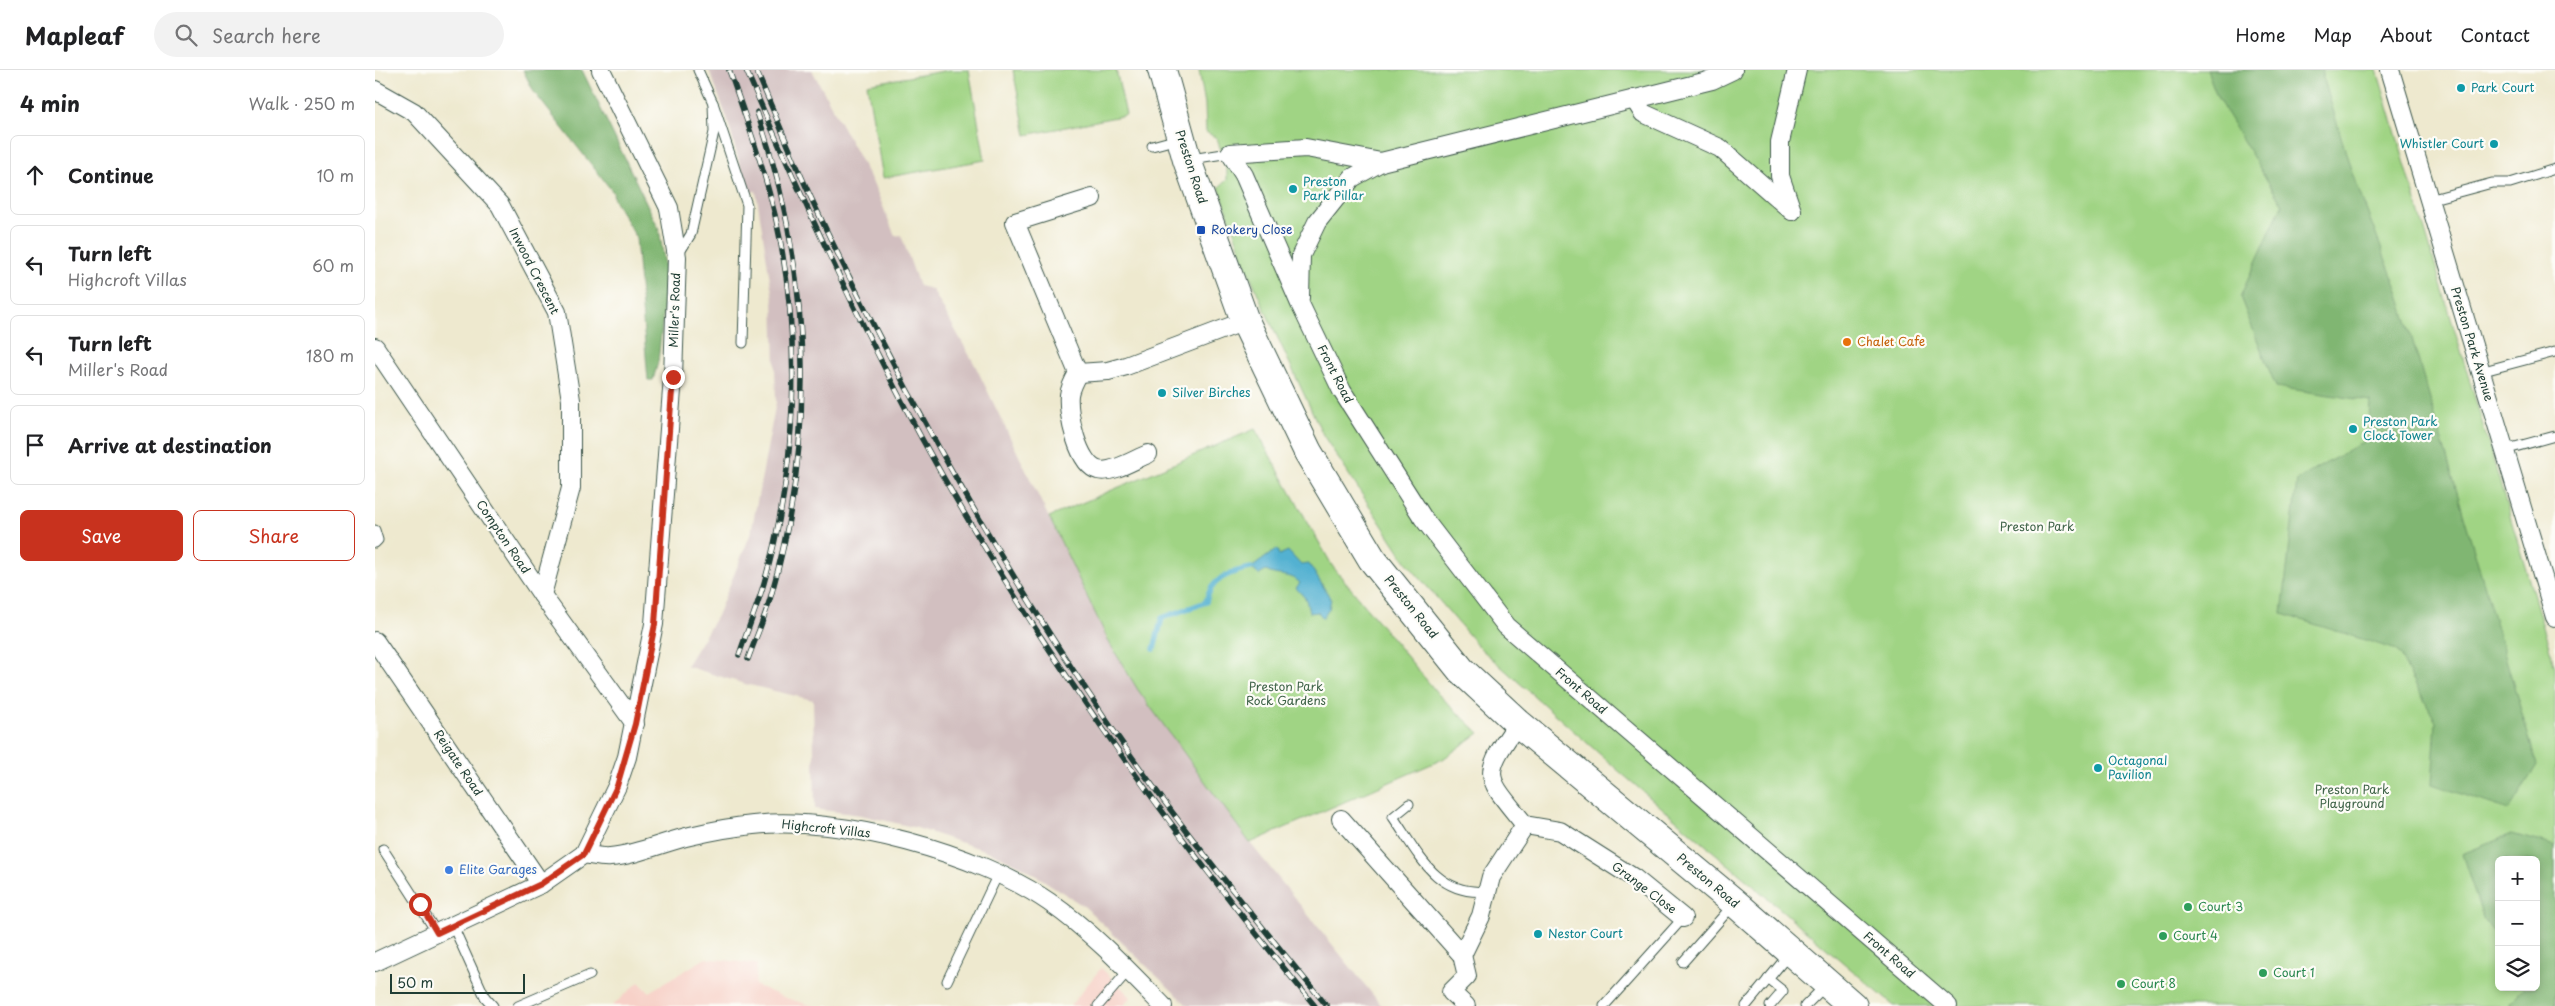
<!DOCTYPE html>
<html lang="en">
<head>
<meta charset="utf-8">
<style>
  :root { --surface:#fff; --page:#f2f2f2; --text:#202124; --muted:#757577; --line:#e0e0e0; --accent:#c8321e }
  body { margin:0; font-family:"Playpen Sans",sans-serif; background:var(--page); color:var(--text) }
  .controls { position:absolute; right:15px; bottom:15px; display:grid; overflow:hidden; border-radius:8px; box-shadow:0 2px 8px #0003 }
  .controls button { width:45px; height:45px; display:grid; place-items:center; padding:0; border:0; border-bottom:1px solid var(--line); background:var(--surface); color:var(--text); font:25px sans-serif }
  .scale { position:absolute; left:15px; bottom:12px; width:135px; box-sizing:border-box; padding-left:5px; border:2px solid #1f3d34; border-top:0; font-size:14px; line-height:18px; white-space:nowrap; color:#1f3d34; -webkit-text-stroke:4px #fdfcf7; paint-order:stroke }
  .stop { position:absolute; width:15px; height:15px; margin:-11px; border:4px solid #c8321e; border-radius:50%; background:#fff }
  .stop.end { background:#c8321e; border-color:#fff; box-shadow:0 1px 5px #0008 }
  .list { margin:0; padding:0; list-style:none }
  h2 { display:flex; justify-content:space-between; align-items:center; height:65px; margin:0; padding:0 20px; font-size:21px }
  h2 small { font-size:16px; font-weight:400; color:var(--muted) }
  .list li { display:grid; grid-template-columns:32px 1fr auto; gap:15px; align-items:center; box-sizing:border-box; height:80px; margin:0 10px 10px; padding:0 10px; border:1px solid var(--line); border-radius:8px }
  .list b { display:block; font-size:19px; white-space:nowrap }
  .list p { margin:0; font-size:16px; white-space:nowrap; color:var(--muted) }
  .list em { font-size:16px; font-style:normal; color:var(--muted) }
  .actions { display:flex; gap:10px; padding:15px 20px }
  .actions a { flex:1; padding:11px 0; border:1px solid var(--accent); border-radius:8px; text-align:center; font-size:18px; color:var(--accent) }
  .actions .main { background:var(--accent); color:#fff }
  .icon { flex:none; width:28px; height:28px; fill:none; stroke:currentColor; stroke-width:2; stroke-linecap:round; stroke-linejoin:round }
  .map { position:relative; flex:none; width:2180px; height:936px; overflow:hidden }
  header { display:flex; align-items:center; gap:30px; box-sizing:border-box; height:70px; padding:0 25px; background:var(--surface); border-bottom:1px solid var(--line) }
  header strong { font-size:24px }
  nav { display:flex; gap:28px; margin-inline-start:auto; font-size:18px }
  .search { width:350px; height:45px; background:var(--page); display:flex; align-items:center; gap:12px; box-sizing:border-box; padding:0 18px; border-radius:28px; color:var(--muted); font-size:19px }
  main { display:flex }
  aside { flex:1; background:var(--surface) }
  .map>svg:first-child { display:block }
</style>
</head>
<body>
<header>
<strong>Mapleaf</strong>
<div class="search"><svg class="icon" aria-label="search" viewBox="0 0 24 24"><circle cx="10" cy="10" r="6"/><path d="M15 15l6 6"/></svg>Search here</div>
<nav><a>Home</a><a>Map</a><a>About</a><a>Contact</a></nav>
</header>
<main>
<aside>
<h2>4 min<small>Walk · 250 m</small></h2>
<ul class="list">
<li><svg class="icon" aria-label="ahead" viewBox="0 0 24 24"><path d="M12 20V5M6 11l6-6 6 6"/></svg><div><b>Continue</b></div><em>10 m</em></li>
<li><svg class="icon" aria-label="left" viewBox="0 0 24 24"><path d="M17 20v-9H6M10 6l-5 5 5 5"/></svg><div><b>Turn left</b><p>Highcroft Villas</p></div><em>60 m</em></li>
<li><svg class="icon" aria-label="left" viewBox="0 0 24 24"><path d="M17 20v-9H6M10 6l-5 5 5 5"/></svg><div><b>Turn left</b><p>Miller's Road</p></div><em>180 m</em></li>
<li><svg class="icon" aria-label="arrive" viewBox="0 0 24 24"><path d="M6 21V4h12l-3 4 3 4H6"/></svg><div><b>Arrive at destination</b></div></li>
</ul>
<div class="actions"><a class="main">Save</a><a>Share</a></div>
</aside>
<div class="map">
<svg width="2180" height="936" viewBox="0 0 2180 936">
  <rect width="100%" height="100%" fill="#fdfcf7"/>
  <filter id="ink" filterUnits="userSpaceOnUse"><feTurbulence type="fractalNoise" baseFrequency=".02" numOctaves="2"/><feDisplacementMap in="SourceGraphic" scale="10" xChannelSelector="R" yChannelSelector="G"/><feConvolveMatrix kernelMatrix="1 2 1 2 8 2 1 2 1" color-interpolation-filters="sRGB"/></filter>
  <filter id="wash" filterUnits="userSpaceOnUse"><feTurbulence type="fractalNoise" baseFrequency=".0096" numOctaves="4" result="noise"/><feDisplacementMap in="SourceGraphic" scale="20" xChannelSelector="R" yChannelSelector="G"/><feGaussianBlur stdDeviation="1.12" result="paint"/><feColorMatrix in="noise" values="0 0 0 0 0 0 0 0 0 0 0 0 0 0 0 0 0 1.4 0 .05"/><feComposite in="paint" operator="in"/></filter>
  <g filter="url(#wash)">
    <rect width="100%" height="100%" fill="#eee9cf"/>
    <g fill="#f7d1c8">
      <polygon points="331,888 382,894 380,915 411,928 439,936 237,936 264,912 274,922"/>
      <polygon points="726,898 756,927 748,936 695,936"/>
    </g>
    <polygon fill="#d2bfc0" points="334,0 437,0 500,117 520,166 526,165 544,216 557,219 600,295 735,574 763,620 875,773 1007,936 813,936 710,837 648,797 618,783 542,758 486,745 440,739 438,630 370,614 311,596 342,546 376,463 401,332 398,229 381,121 370,123 367,102 352,48"/>
    <g fill="#a0d484" stroke="#60885c" fill-rule="evenodd">
      <polygon points="575,0 594,0 610,90 508,108 492,14"/>
      <polygon points="638,0 741,0 751,45 651,65"/>
      <path d="M824,0h1178l178,597v339h-661l-274,-234 -140,-124 -73,-85 -84,-128 -60,-129 -19,-45 -25,-74 8,-7v-9l-10,-33 -11,-6 -1,-28zM2124,790h37v127h-37z"/>
      <polygon points="880,359 958,497 1063,624 1104,663 1068,689 875,773 763,620 735,574 674,447"/>
    </g>
    <g fill="#80b672" stroke="#507a53">
      <polygon points="148,0 207,0 284,159 292,208 283,292 278,310 273,310 261,167 239,130 238,122 159,22"/>
      <polygon points="1832,0 1946,0 1977,103 2024,224 2162,695 2134,740 2057,714 2061,652 2022,580 1907,544 1922,410 1993,369 1995,331 1901,317 1865,227 1907,135 1843,29"/>
      <polygon points="2137,764 2180,776 2180,936 2134,936 2134,933 2150,917 2161,917 2161,790 2124,790 2124,870 2108,848 2087,784"/>
    </g>
    <path fill="#52b1d1" stroke="#387782" d="M902,479l2,6 9,-4 13,14 8,-1 22,35 -2,10 -6,9 -5,-6 -9,1 -3,-14 -10,-11 4,-5c-10,-11 -22,-5 -34,-12l-7,4 -8,-7z"/>
    <g fill="none" stroke-linecap="round" stroke-linejoin="round">
      <path stroke="#52b1d1" stroke-width="5.5" d="M779,579l8,-31 44,-16c4,-23 23,-30 45,-34"/>
    </g>
  </g>
  <g filter="url(#ink)">
    <g fill="none" stroke-linecap="round" stroke-linejoin="round">
      <g stroke="#3e574b" stroke-width="11">
        <g id="lane">
          <polyline points="338,33 372,135 368,273"/>
          <polyline points="777,76 803,69"/>
          <polyline points="816,89 855,83"/>
          <polyline points="2054,130 2117,113 2135,113 2180,99"/>
          <polyline points="303,185 316,164 339,62 338,33 323,0"/>
          <polyline points="2105,302 2180,282"/>
          <polyline points="2129,380 2180,366"/>
          <polyline points="0,460 3,470 0,473"/>
          <path d="M1034,734l-16,13c25,36 43,79 93,74"/>
          <polyline points="8,779 62,863"/>
          <polyline points="78,856 110,927 118,936"/>
          <polyline points="1308,892 1358,835"/>
          <polyline points="1393,909 1408,921 1395,936"/>
          <polyline points="572,911 623,804"/>
          <polyline points="143,936 215,905"/>
          <polyline points="723,936 753,901"/>
          <polyline points="1229,936 1308,848"/>
          <polyline points="1371,936 1414,884"/>
          <polyline points="1430,936 1450,916"/>
        </g>
      </g>
      <g stroke="#3e574b" stroke-width="20">
        <g id="street">
          <polyline points="1358,0 1337,10 1006,92 931,78 855,83 869,105 925,234 967,321 1048,448 1131,556 1573,936"/>
          <polyline points="2015,0 2180,547"/>
          <polyline points="0,20 39,42 125,135 182,242 196,330 196,418 167,525"/>
          <polyline points="1259,29 1268,43 1345,78 1417,141"/>
          <path d="M717,128l-77,24 63,151c-4,7 -8,14 -9,22 -2,18 9,70 29,75 14,4 37,-11 50,-16"/>
          <polyline points="1417,141 1405,106 1405,72 1422,0"/>
          <polyline points="925,228 926,185 942,152 977,108 1006,92"/>
          <polyline points="0,277 167,525 260,654"/>
          <polyline points="703,303 733,301 751,296 870,251"/>
          <polyline points="0,571 166,814"/>
          <path d="M1143,653c-38,55 -33,52 7,102l35,6 74,47 49,40"/>
          <polyline points="966,749 1087,885 1092,906 1076,922 1091,936"/>
          <polyline points="209,784 242,716 252,687 279,554 298,307 302,187 294,138 226,0"/>
          <polyline points="1087,885 1106,846 1116,807 1150,755"/>
          <path d="M0,892l166,-78 43,-30c8,1 18,4 26,3 27,-2 54,-15 80,-21 21,-5 42,-9 63,-11 87,-10 225,28 296,77 42,29 78,67 114,104"/>
        </g>
      </g>
      <g stroke="#3e574b" stroke-width="30">
        <polyline id="highway" points="787,0 812,90 870,251 933,382 997,489 1086,600 1143,653 1360,833 1478,936"/>
      </g>
      <use href="#lane" stroke="#fff" stroke-width="9"/>
      <use href="#street" stroke="#fff" stroke-width="18"/>
      <use href="#highway" stroke="#fff" stroke-width="28"/>
      <g stroke="#1f3d34" stroke-width="5.5">
        <g id="rail">
          <path d="M354,0c17,48 34,95 46,145 27,119 23,250 -11,368 -7,24 -17,48 -25,72"/>
          <path d="M371,0c54,125 111,249 176,369 111,202 246,390 393,567"/>
          <path d="M381,0c19,44 37,89 57,132 82,174 175,342 282,501 70,106 151,205 232,303"/>
          <path d="M373,589c8,-22 18,-44 24,-67 45,-159 39,-324 -15,-480"/>
        </g>
      </g>
      <use href="#rail" stroke="#fdfcf7" stroke-width="4" stroke-dasharray="11" stroke-linecap="butt"/>
    </g>
  </g>
  <g fill="none" stroke-linecap="round" stroke-linejoin="round" filter="url(#ink)">
    <polyline stroke="#c8321e" stroke-width="6" points="45,834 62,863 166,814 209,784 242,716 260,654 280,554 298,307"/>
  </g>
  <g fill="#0f9aa8" stroke="#fdfcf7" stroke-width="2">
    <circle cx="2086" cy="18" r="5"/>
    <circle cx="2119" cy="74" r="5"/>
    <circle cx="918" cy="119" r="5"/>
    <circle cx="787" cy="323" r="5"/>
    <circle cx="1978" cy="359" r="5"/>
    <circle cx="1723" cy="698" r="5"/>
    <circle cx="1163" cy="864" r="5"/>
  </g>
  <rect fill="#1a4fb4" stroke="#fdfcf7" stroke-width="2" x="821" y="155" width="10" height="10" rx="2.5"/>
  <circle fill="#e8710a" stroke="#fdfcf7" stroke-width="2" cx="1472" cy="272" r="5"/>
  <circle fill="#3f7fe0" stroke="#fdfcf7" stroke-width="2" cx="74" cy="800" r="5"/>
  <g fill="#2e9e5b" stroke="#fdfcf7" stroke-width="2">
    <circle cx="1813" cy="837" r="5"/>
    <circle cx="1788" cy="866" r="5"/>
    <circle cx="1888" cy="903" r="5"/>
    <circle cx="1746" cy="914" r="5"/>
  </g>
  <g text-anchor="middle" stroke-width="4.5" stroke-linejoin="round" paint-order="stroke">
    <g font-size="12" fill="#0d838f" stroke="#fdfcf7" text-anchor="start">
      <text x="2096" y="22">Park Court</text>
      <text x="2109" y="78" text-anchor="end">Whistler Court</text>
      <text x="928" y="116">Preston<tspan x="928" dy="14">Park Pillar</tspan></text>
      <text x="797" y="327">Silver Birches</text>
      <text x="1988" y="356">Preston Park<tspan x="1988" dy="14">Clock Tower</tspan></text>
      <text x="1733" y="695">Octagonal<tspan x="1733" dy="14">Pavilion</tspan></text>
      <text x="1173" y="868">Nestor Court</text>
    </g>
    <g font-size="12" fill="#1f3d34" stroke="#fdfcf7">
      <text transform="translate(816 97) rotate(72)" y="4">Preston Road</text>
      <text transform="translate(159 201) rotate(63)" y="4">Inwood Crescent</text>
      <text transform="translate(300 240) rotate(-88)" y="4">Miller's Road</text>
      <text transform="translate(2097 274) rotate(73)" y="4">Preston Park Avenue</text>
      <text transform="translate(960 304) rotate(63)" y="4">Front Road</text>
      <text transform="translate(128 467) rotate(56)" y="4">Compton Road</text>
      <text transform="translate(1036 537) rotate(51)" y="4">Preston Road</text>
      <text transform="translate(1206 621) rotate(41)" y="4">Front Road</text>
      <text transform="translate(83 693) rotate(56)" y="4">Reigate Road</text>
      <text transform="translate(451 759) rotate(6)" y="4">Highcroft Villas</text>
      <text transform="translate(1333 811) rotate(40)" y="4">Preston Road</text>
      <text transform="translate(1269 818) rotate(37)" y="4">Grange Close</text>
      <text transform="translate(1514 885) rotate(41)" y="4">Front Road</text>
    </g>
    <g font-size="12" fill="#164399" stroke="#fdfcf7" text-anchor="start">
      <text x="836" y="164">Rookery Close</text>
    </g>
    <g font-size="12" fill="#c56008" stroke="#fdfcf7" text-anchor="start">
      <text x="1482" y="276">Chalet Cafe</text>
    </g>
    <g font-size="12" fill="#3f6348" stroke="#fdfcf7">
      <text x="1662" y="461">Preston Park</text>
      <text x="911" y="621">Preston Park<tspan x="911" dy="14">Rock Gardens</tspan></text>
      <text x="1977" y="724">Preston Park<tspan x="1977" dy="14">Playground</tspan></text>
    </g>
    <g font-size="12" fill="#366cbe" stroke="#fdfcf7" text-anchor="start">
      <text x="84" y="804">Elite Garages</text>
    </g>
    <g font-size="12" fill="#27864d" stroke="#fdfcf7" text-anchor="start">
      <text x="1823" y="841">Court 3</text>
      <text x="1798" y="870">Court 4</text>
      <text x="1898" y="907">Court 1</text>
      <text x="1756" y="918">Court 8</text>
    </g>
  </g>
</svg>
<div class="controls">
<button>+</button>
<button>−</button>
<button><svg class="icon" aria-label="layers" viewBox="0 0 24 24"><path d="M12 4l9 5-9 5-9-5zM3 14l9 5 9-5"/></svg></button>
</div>
<div class="scale">50 m</div>
<div class="stop" style="left:45px;top:834px"></div>
<div class="stop end" style="left:298px;top:307px"></div>
</div>
</main>
</body>
</html>
